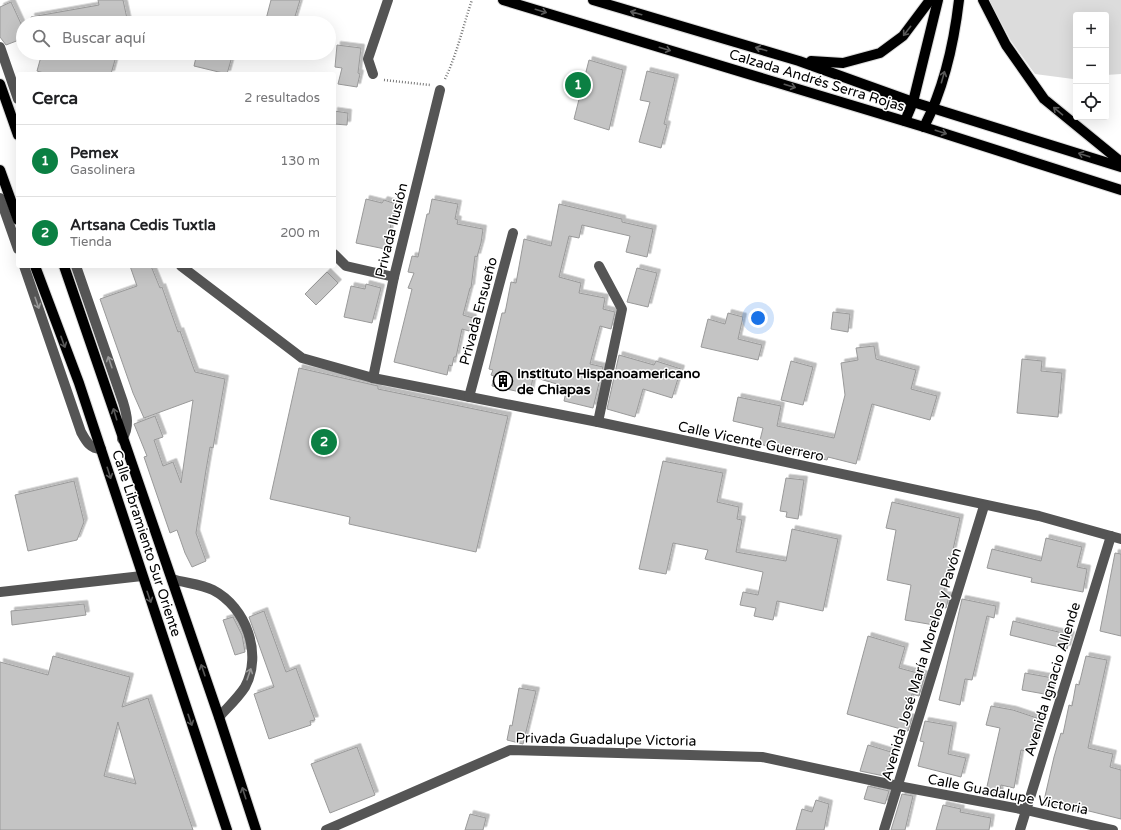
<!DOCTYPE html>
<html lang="es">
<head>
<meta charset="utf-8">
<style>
  :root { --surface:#fff; --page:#f6f6f6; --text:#202124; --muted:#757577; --line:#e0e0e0; --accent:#0b8043 }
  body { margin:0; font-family:"Varela Round",sans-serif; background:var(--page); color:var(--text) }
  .controls { position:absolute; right:12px; top:12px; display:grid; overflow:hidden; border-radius:4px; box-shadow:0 4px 16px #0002 }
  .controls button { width:36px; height:36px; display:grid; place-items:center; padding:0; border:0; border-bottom:1px solid var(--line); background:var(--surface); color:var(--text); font:20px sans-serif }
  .you { position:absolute; left:758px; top:318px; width:14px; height:14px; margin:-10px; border:3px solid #fff; border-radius:50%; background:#1a73e8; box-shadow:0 0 0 6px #1a73e833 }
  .badge { display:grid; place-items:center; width:26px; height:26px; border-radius:50%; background:var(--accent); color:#fff; font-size:13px; font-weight:700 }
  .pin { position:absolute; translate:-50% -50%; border:2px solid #fff; box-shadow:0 1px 4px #0006 }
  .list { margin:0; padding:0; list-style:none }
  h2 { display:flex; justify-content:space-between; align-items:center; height:52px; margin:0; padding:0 16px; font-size:17px }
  h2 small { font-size:13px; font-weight:400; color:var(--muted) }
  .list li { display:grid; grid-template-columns:26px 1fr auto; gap:12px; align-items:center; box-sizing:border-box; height:72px; padding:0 16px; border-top:1px solid var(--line) }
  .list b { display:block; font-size:15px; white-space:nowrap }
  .list p { margin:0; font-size:13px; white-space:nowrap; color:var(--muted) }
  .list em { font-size:13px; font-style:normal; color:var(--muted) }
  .icon { flex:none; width:22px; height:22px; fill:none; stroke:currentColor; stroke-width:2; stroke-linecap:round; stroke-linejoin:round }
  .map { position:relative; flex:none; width:1121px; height:830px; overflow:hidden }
  .search { position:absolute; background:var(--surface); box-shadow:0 4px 16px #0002; left:16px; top:16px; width:320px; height:44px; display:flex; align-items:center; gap:10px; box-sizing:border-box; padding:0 14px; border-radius:22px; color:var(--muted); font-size:15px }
  .panel { position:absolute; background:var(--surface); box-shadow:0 4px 16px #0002; left:16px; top:72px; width:320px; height:196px; border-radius:4px }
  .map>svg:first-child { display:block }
</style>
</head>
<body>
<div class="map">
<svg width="1121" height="830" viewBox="0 0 1121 830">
  <defs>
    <filter id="shadow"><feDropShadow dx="3.5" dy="-3.5" stdDeviation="0" flood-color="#0004"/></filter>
  </defs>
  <rect width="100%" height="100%" fill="#fff"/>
  <polygon fill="#dcdcdc" points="989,0 1121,0 1121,74 1106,75 1106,15 1076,15 1076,79 1073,79 1035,74 1011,41"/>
  <g fill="#c4c4c4" stroke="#999" fill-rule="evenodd" filter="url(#shadow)">
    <polygon points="98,0 123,0 128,23 32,23 31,17 99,5"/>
    <polygon points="271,0 300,0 293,23 265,23"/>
    <polygon points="11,2 23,28 23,31 17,34 19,40 6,45 0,37 0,7"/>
    <polygon points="337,45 361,48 358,73 360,74 357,87 338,84 342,68 335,67"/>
    <polygon points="42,53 117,53 111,74 47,74 37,71"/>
    <polygon points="197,53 233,53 227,74 194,66"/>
    <polygon points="589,60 623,70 609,130 574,119"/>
    <polygon points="647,71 675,78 664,124 667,125 661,148 639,142 650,102 640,100"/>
    <polygon points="334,111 348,113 347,125 334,124"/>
    <polygon points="366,199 382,203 384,200 396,204 385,249 356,243"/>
    <polygon points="432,199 458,204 455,219 458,220 457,224 483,229 481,243 477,257 475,256 471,288 470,288 463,315 473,318 469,331 462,329 456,357 454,357 452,366 449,365 447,375 394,362 412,289 408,288 414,273 408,272 412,256 418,257 424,228 427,214 429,214"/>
    <polygon points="559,204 622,219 622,222 653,229 647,257 626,252 630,236 582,225 579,238 569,236 559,277 581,283 579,293 605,298 603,309 615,312 611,329 600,326 590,364 603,367 593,408 564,401 567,387 533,377 530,394 492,386 494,376 491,375 493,370 489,369 502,313 505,313 511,282 516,283 524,239 551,246"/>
    <polygon points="130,266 151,266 160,288 162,287 178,332 180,331 195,372 225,379 213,448 210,447 206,470 196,533 206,561 192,567 185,553 177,530 170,533 144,457 147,456 134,424 155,416 163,437 154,440 163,466 173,462 181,483 193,400 144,418 133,393 100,299 137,286"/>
    <polygon points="637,268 657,273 648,307 627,302"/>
    <polygon points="327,272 338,283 316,305 305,294"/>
    <polygon points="366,284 381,288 372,323 344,317 351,286 365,289"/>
    <polygon points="833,312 850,314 848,332 831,329"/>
    <polygon points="728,313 743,317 738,339 762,345 758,360 701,347 708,319 725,324"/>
    <polygon points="874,346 876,359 916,370 911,389 937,396 930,420 872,404 856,464 828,457 827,460 759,444 763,428 733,421 738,397 781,406 777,426 834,438 845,395 841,363 858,360 856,348"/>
    <polygon points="619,355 654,365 656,361 681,369 672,398 643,389 635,417 607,409"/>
    <polygon points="1022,359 1042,361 1041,371 1062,373 1058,417 1017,413"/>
    <polygon points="791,361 813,367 803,405 781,400"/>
    <polygon points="299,368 378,386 378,389 508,416 476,552 349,524 350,517 270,499"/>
    <polygon points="663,461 723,473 717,502 739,507 737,519 742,520 736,552 786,561 792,529 838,539 823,611 777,601 773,620 754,616 756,608 740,605 743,592 758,595 763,572 705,559 708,550 673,543 666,574 639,569"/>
    <polygon points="786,478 804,480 798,519 786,517 787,512 780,511"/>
    <polygon points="74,481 84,522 77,540 28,551 15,495"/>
    <polygon points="892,502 960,518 943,595 949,596 946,608 937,606 934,625 905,620 911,585 887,580 896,530 886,528"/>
    <polygon points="1046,538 1082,547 1077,567 1087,569 1083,592 1031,582 1032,578 987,568 992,549 1041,561"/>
    <polygon points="1115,553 1121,554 1121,636 1100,631"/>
    <polygon points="962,599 996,606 994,618 987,616 972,680 965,679 960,705 939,700"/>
    <polygon points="84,604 86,615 12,625 11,611"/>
    <polygon points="264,611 286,672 296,668 315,720 310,721 311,725 269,739 254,694 274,687 249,617"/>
    <polygon points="233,617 242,635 245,652 235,655 223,620"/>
    <polygon points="1013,621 1071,635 1067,649 1010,635"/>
    <polygon points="868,636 905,647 899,668 925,675 919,696 912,694 905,717 912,718 908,731 847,714"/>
    <path d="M53,656l77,21 -8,30 26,-9 45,132h-193v-168l48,13zM118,722v1l18,61 -32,-8z"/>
    <polygon points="1086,656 1107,660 1088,748 1113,754 1110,767 1121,770 1121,819 1085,810 1084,813 1043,805 1054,757 1061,733 1063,734 1069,705 1072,706 1076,684 1079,685"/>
    <polygon points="1025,673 1053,678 1050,695 1022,690"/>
    <polygon points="519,688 536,691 523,744 507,740 510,725 512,726"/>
    <polygon points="991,706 1013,710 1040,719 1038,727 1040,727 1032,752 1021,750 1014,788 1001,785 999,794 986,791 1000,728 986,725"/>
    <polygon points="925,721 953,726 948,754 966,758 961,777 918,766 924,742 920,741"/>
    <polygon points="868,745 891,752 884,776 860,771"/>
    <polygon points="357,747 375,795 330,813 311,764"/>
    <polygon points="868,786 889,791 885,804 864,799"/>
    <polygon points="902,794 913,796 905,830 891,830"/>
    <polygon points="816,800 829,804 824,830 796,830 802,809 812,812"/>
    <polygon points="943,805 961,809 960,812 991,818 989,830 936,830"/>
    <polygon points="470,814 486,818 483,830 465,830"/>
  </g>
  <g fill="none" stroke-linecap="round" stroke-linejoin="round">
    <g stroke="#dbdbdb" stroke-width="12">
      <g id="major">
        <polyline points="503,0 924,127 1121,190"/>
        <polyline points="593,0 799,61 913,102 1121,167"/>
        <polyline points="983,0 1006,45 1044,99 1121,162"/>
        <polyline points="811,61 843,63 880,53 903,36 930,0"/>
        <polyline points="0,84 18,135"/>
        <polyline points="905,121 913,102 938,0"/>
        <path d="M924,127c20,-39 30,-84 35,-127"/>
        <polyline points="0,170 18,220"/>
        <polyline points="35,266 79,383 227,830"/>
        <polyline points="64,266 219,717 256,830"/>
      </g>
    </g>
    <g stroke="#777" stroke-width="2.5" stroke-dasharray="1 2" stroke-linecap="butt">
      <path d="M445,79c12,-25 18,-53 27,-79"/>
      <polyline points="384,80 430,85"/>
    </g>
    <g stroke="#555" stroke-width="10">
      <polyline points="0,47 18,99"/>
      <polyline points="373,74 368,59 388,0"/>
      <polyline points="0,198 18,249"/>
      <polyline points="334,254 346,266 394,277"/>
      <path d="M24,266l57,166c5,9 9,17 20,17"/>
      <path d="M76,266l47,136c4,13 7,25 -1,37"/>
      <polyline points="181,266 302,358 373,378 598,422 1039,516 1121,539"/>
      <polyline points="373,378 394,277 440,90"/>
      <polyline points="469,397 513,233"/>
      <polyline points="598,422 622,309 599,266"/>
      <path d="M172,579c13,4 29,5 41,11 33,17 50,64 32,97 -7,11 -18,21 -26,30"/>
      <polyline points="0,592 142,576"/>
      <polyline points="326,830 510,750 762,757 898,786 1026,810 1113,830"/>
      <polyline points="884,830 984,506"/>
      <polyline points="1020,830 1111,536"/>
    </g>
    <use href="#major" stroke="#000" stroke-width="10"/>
  </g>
  <defs><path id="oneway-shaft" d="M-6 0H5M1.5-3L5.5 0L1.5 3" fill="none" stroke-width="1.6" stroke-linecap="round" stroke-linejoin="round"/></defs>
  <g stroke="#595959">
    <use href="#oneway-shaft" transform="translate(541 11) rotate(17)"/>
    <use href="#oneway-shaft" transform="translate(636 13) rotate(-164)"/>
    <use href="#oneway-shaft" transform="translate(907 31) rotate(128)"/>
    <use href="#oneway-shaft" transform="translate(665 49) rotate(17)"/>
    <use href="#oneway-shaft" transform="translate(761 49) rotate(-164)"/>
    <use href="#oneway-shaft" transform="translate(943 77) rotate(-74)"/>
    <use href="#oneway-shaft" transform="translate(790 86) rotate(17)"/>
    <use href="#oneway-shaft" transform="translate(1058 111) rotate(-140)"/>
    <use href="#oneway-shaft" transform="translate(941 132) rotate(18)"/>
    <use href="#oneway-shaft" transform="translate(1084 155) rotate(-162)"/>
    <use href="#oneway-shaft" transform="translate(63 342) rotate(70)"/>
    <use href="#oneway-shaft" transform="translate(115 414) rotate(-107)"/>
    <use href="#oneway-shaft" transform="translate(109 473) rotate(72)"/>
    <use href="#oneway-shaft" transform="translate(149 597) rotate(71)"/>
    <use href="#oneway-shaft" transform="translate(203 670) rotate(-109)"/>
    <use href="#oneway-shaft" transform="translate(190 720) rotate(71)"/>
    <use href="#oneway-shaft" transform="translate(244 793) rotate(-108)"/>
  </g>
  <g stroke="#999">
    <use href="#oneway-shaft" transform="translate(37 303) rotate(71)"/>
    <use href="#oneway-shaft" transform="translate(110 362) rotate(-109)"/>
    <use href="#oneway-shaft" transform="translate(249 674) rotate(-71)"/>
  </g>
  <defs>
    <g id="building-ring" transform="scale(1)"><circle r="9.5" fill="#fff" stroke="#000" stroke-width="1.5"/><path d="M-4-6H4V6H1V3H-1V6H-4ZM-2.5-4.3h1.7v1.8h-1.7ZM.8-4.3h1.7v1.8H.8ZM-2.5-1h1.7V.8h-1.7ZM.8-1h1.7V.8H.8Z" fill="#000"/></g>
  </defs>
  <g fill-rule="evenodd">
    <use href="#building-ring" x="503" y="381"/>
  </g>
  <g text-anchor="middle" stroke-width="3" stroke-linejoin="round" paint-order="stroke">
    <g font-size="14" fill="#000" stroke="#fff">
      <text transform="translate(817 80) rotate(17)" y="5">Calzada Andrés Serra Rojas</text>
      <text transform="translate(391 230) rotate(-76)" y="5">Privada Ilusión</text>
      <text transform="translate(478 311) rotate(-75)" y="5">Privada Ensueño</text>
      <text transform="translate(751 441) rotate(12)" y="5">Calle Vicente Guerrero</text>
      <text transform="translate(147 543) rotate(72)" y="5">Calle Libramiento Sur Oriente</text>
      <text transform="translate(921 664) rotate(-73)" y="5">Avenida José María Morelos y Pavón</text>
      <text transform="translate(1052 679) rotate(-73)" y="5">Avenida Ignacio Allende</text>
      <text transform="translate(606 739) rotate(1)" y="5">Privada Guadalupe Victoria</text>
      <text transform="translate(1008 794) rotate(11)" y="5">Calle Guadalupe Victoria</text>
    </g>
    <g font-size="14" font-weight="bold" fill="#000" stroke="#fff" text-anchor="start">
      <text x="517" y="378">Instituto Hispanoamericano<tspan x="517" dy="16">de Chiapas</tspan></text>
    </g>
  </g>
</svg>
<div class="controls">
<button>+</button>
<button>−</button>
<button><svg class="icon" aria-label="locate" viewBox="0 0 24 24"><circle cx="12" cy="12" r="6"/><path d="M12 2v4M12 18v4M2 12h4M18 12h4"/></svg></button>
</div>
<div class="you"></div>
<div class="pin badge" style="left:578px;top:85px">1</div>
<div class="pin badge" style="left:324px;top:442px">2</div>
<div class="search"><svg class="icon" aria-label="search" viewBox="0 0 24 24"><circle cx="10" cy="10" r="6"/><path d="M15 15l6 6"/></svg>Buscar aquí</div>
<section class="panel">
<h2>Cerca<small>2 resultados</small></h2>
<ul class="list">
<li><span class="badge">1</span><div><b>Pemex</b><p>Gasolinera</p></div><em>130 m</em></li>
<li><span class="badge">2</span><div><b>Artsana Cedis Tuxtla</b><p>Tienda</p></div><em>200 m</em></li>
</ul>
</section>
</div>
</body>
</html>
